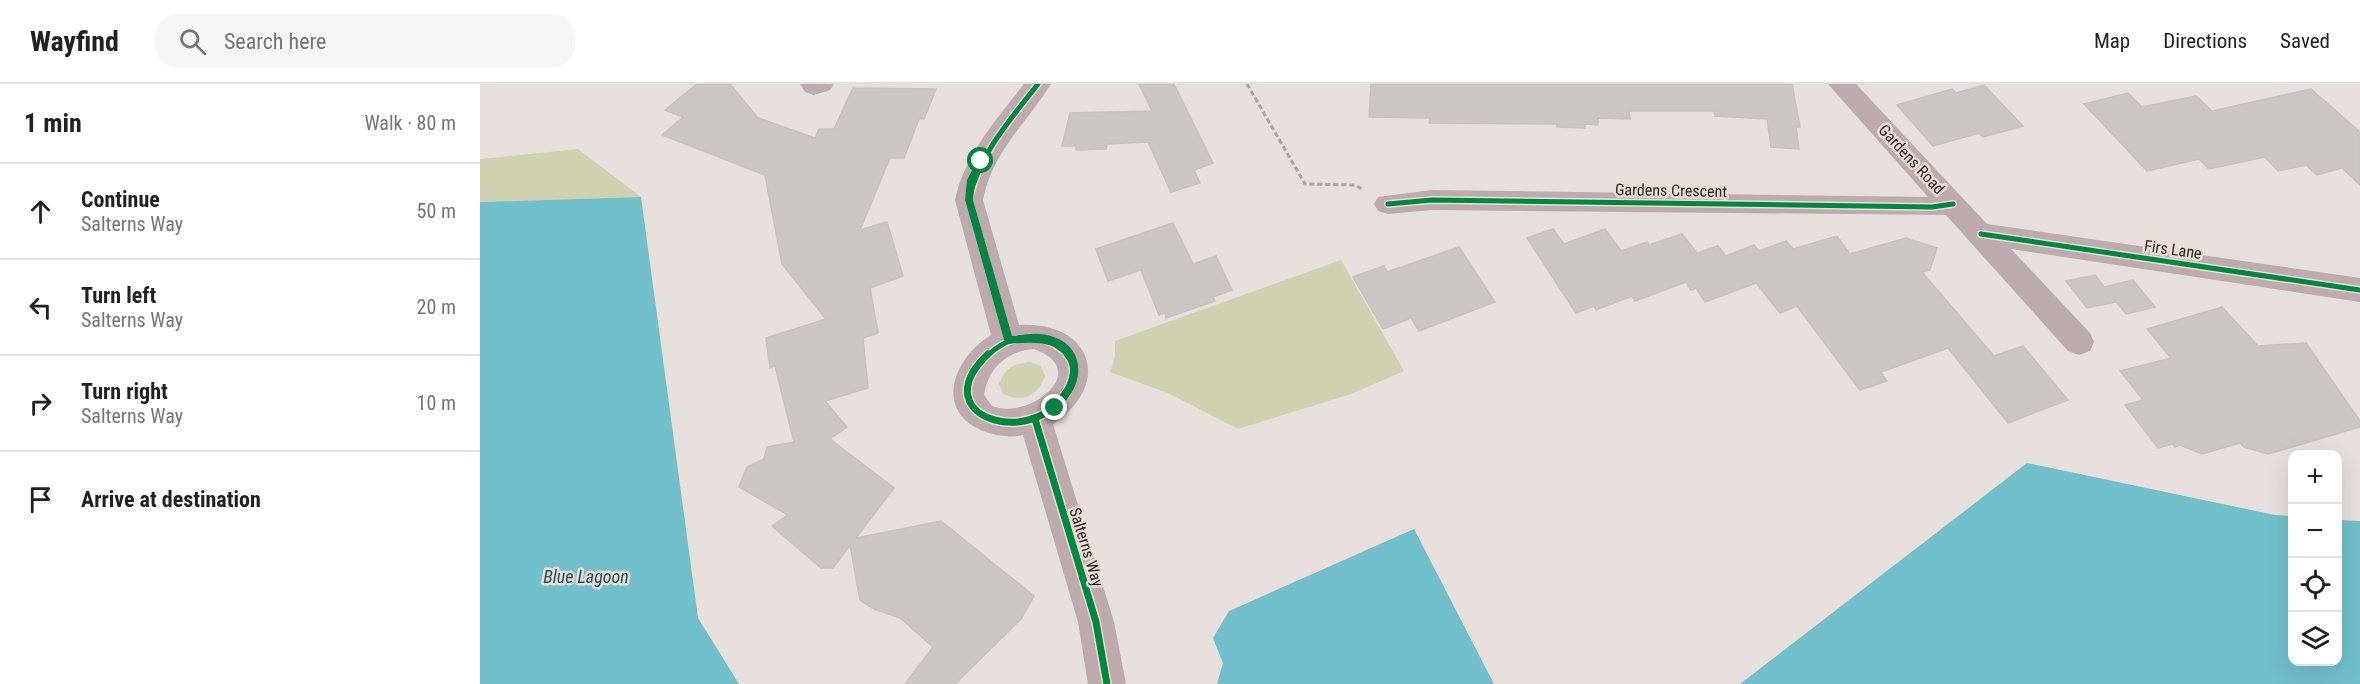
<!DOCTYPE html>
<html lang="en">
<head>
<meta charset="utf-8">
<style>
  :root { --surface:#fff; --page:#f6f6f6; --text:#202124; --muted:#757577; --line:#e0e0e0 }
  body { margin:0; font-family:"Roboto Condensed",sans-serif; background:var(--page); color:var(--text) }
  .controls { position:absolute; right:18px; bottom:18px; display:grid; overflow:hidden; border-radius:12px; box-shadow:0 6px 24px #0002 }
  .controls button { width:54px; height:54px; display:grid; place-items:center; padding:0; border:0; border-bottom:2px solid var(--line); background:var(--surface); color:var(--text); font:30px sans-serif }
  .stop { position:absolute; width:18px; height:18px; margin:-14px; border:4px solid #0b8043; border-radius:50%; background:#fff }
  .stop.end { background:#0b8043; border-color:#fff; box-shadow:0 2px 6px #0008 }
  .list { margin:0; padding:0; list-style:none }
  h2 { display:flex; justify-content:space-between; align-items:center; height:78px; margin:0; padding:0 24px; font-size:26px }
  h2 small { font-size:20px; font-weight:400; color:var(--muted) }
  .list li { display:grid; grid-template-columns:39px 1fr auto; gap:18px; align-items:center; box-sizing:border-box; height:96px; padding:0 24px; border-top:2px solid var(--line) }
  .list b { display:block; font-size:22px; white-space:nowrap }
  .list p { margin:0; font-size:20px; white-space:nowrap; color:var(--muted) }
  .list em { font-size:20px; font-style:normal; color:var(--muted) }
  .icon { flex:none; width:33px; height:33px; fill:none; stroke:currentColor; stroke-width:2; stroke-linecap:round; stroke-linejoin:round }
  .map { position:relative; flex:none; width:1880px; height:600px; overflow:hidden }
  header { display:flex; align-items:center; gap:36px; box-sizing:border-box; height:84px; padding:0 30px; background:var(--surface); border-bottom:2px solid var(--line) }
  header strong { font-size:28px }
  nav { display:flex; gap:33px; margin-inline-start:auto; font-size:21px }
  .search { width:420px; height:54px; background:var(--page); display:flex; align-items:center; gap:15px; box-sizing:border-box; padding:0 21px; border-radius:24px; color:var(--muted); font-size:22px }
  main { display:flex }
  aside { flex:1; background:var(--surface) }
  .map>svg:first-child { display:block }
</style>
</head>
<body>
<header>
<strong>Wayfind</strong>
<div class="search"><svg class="icon" aria-label="search" viewBox="0 0 24 24"><circle cx="10" cy="10" r="6"/><path d="M15 15l6 6"/></svg>Search here</div>
<nav><a>Map</a><a>Directions</a><a>Saved</a></nav>
</header>
<main>
<aside>
<h2>1 min<small>Walk · 80 m</small></h2>
<ul class="list">
<li><svg class="icon" aria-label="ahead" viewBox="0 0 24 24"><path d="M12 20V5M6 11l6-6 6 6"/></svg><div><b>Continue</b><p>Salterns Way</p></div><em>50 m</em></li>
<li><svg class="icon" aria-label="left" viewBox="0 0 24 24"><path d="M17 20v-9H6M10 6l-5 5 5 5"/></svg><div><b>Turn left</b><p>Salterns Way</p></div><em>20 m</em></li>
<li><svg class="icon" aria-label="right" viewBox="0 0 24 24"><path d="M7 20v-9h11M14 6l5 5-5 5"/></svg><div><b>Turn right</b><p>Salterns Way</p></div><em>10 m</em></li>
<li><svg class="icon" aria-label="arrive" viewBox="0 0 24 24"><path d="M6 21V4h12l-3 4 3 4H6"/></svg><div><b>Arrive at destination</b></div></li>
</ul>
</aside>
<div class="map">
<svg width="1880" height="600" viewBox="0 0 1880 600">
  <rect width="100%" height="100%" fill="#e6dfdc"/>
  <g fill="#d0d1b1">
    <polygon points="98,65 161,113 0,118 0,75"/>
    <polygon points="861,176 924,287 871,310 758,345 688,309 630,288 635,273 635,257"/>
    <path d="M550,278l11,4 4,10c-7,20 -22,27 -42,18l-4,-10c6,-16 14,-20 31,-22z"/>
  </g>
  <g fill="#71bfca">
    <polygon points="161,113 218,534 259,600 0,600 0,118"/>
    <polygon points="1547,379 1795,431 1812,432 1812,578 1858,578 1858,436 1880,437 1880,600 1260,600"/>
    <polygon points="934,445 1014,600 737,600 743,579 733,554 749,527"/>
  </g>
  <g fill="#ccc7c4" stroke="#c7c2bf" stroke-width="1.5">
    <polygon points="217,0 250,0 278,34 335,54 339,45 354,45 373,4 456,5 444,35 439,35 424,74 410,74 380,146 407,138 423,192 390,204 398,249 383,254 388,304 345,317 367,343 350,355 414,404 376,454 461,437 554,512 541,535 475,600 425,600 453,563 420,534 394,525 380,516 370,461 353,484 341,484 292,442 308,431 259,403 267,383 284,375 287,363 314,358 295,282 290,284 286,254 346,235 302,180 285,91 182,51 203,33 185,26"/>
    <polygon points="659,0 694,0 733,79 714,86 720,99 691,108 668,58 627,60 626,65 596,66 596,62 582,62 590,29 672,27"/>
    <polygon points="891,0 1312,0 1320,43 1316,43 1319,65 1291,63 1287,35 1235,32 1234,27 1149,27 1150,35 1118,34 1118,41 1105,40 1105,44 1077,43 1077,40 949,39 950,34 889,33"/>
    <polygon points="1504,1 1543,42 1503,53 1499,49 1453,62 1417,21 1472,5 1476,9"/>
    <polygon points="1831,5 1880,48 1880,101 1862,84 1837,91 1826,81 1798,87 1785,73 1729,85 1719,75 1667,87 1604,20 1648,9 1662,23 1716,12 1732,27"/>
    <polygon points="693,139 713,180 736,172 752,206 733,213 735,217 686,234 685,229 679,231 661,186 628,197 616,165"/>
    <polygon points="1073,145 1084,160 1125,145 1141,167 1167,158 1169,161 1202,150 1217,169 1238,162 1246,172 1274,161 1279,167 1306,157 1313,165 1357,152 1370,170 1426,154 1457,164 1450,186 1442,188 1514,272 1543,262 1588,316 1528,339 1468,264 1401,288 1407,297 1380,306 1317,222 1300,229 1276,199 1225,218 1216,204 1211,206 1206,198 1155,217 1152,212 1116,226 1114,222 1096,229 1047,154"/>
    <polygon points="979,163 1015,218 939,247 931,234 903,245 873,193 904,182 907,188"/>
    <polygon points="1615,191 1624,203 1653,196 1675,223 1646,230 1633,214 1636,218 1607,224 1586,197"/>
    <polygon points="1742,223 1778,262 1826,259 1880,337 1880,343 1788,370 1764,363 1760,359 1722,370 1700,361 1695,363 1693,360 1678,364 1645,321 1663,316 1640,287 1691,274 1667,245"/>
  </g>
  <g fill="none" stroke-linecap="round" stroke-linejoin="round">
    <polyline stroke="#aea2a2" stroke-width="3" stroke-dasharray="5 3" stroke-linecap="butt" points="767,0 825,100 875,101 882,105"/>
    <g fill="#bdaaad" fill-rule="evenodd">
      <polygon points="320,0 354,0 350,6 334,11 325,8"/>
      <path d="M544,0h27c-25,40 -59,68 -68,116l36,125c72,-4 95,58 34,99l61,198 12,62h-38l-10,-62 -55,-187c-11,3 -26,1 -37,-3 -53,-19 -34,-73 5,-97l-36,-135c10,-46 41,-80 69,-116zM554,265c59,21 -4,72 -42,57l-8,-11c4,-27 23,-44 50,-46z"/>
      <polygon points="1348,0 1376,0 1507,140 1880,194 1880,218 1531,165 1610,249 1614,258 1610,267 1599,271 1588,267 1466,131 952,126 908,130 898,127 894,120 898,113 952,106 1448,113"/>
    </g>
    <g stroke="#eaddd8" stroke-width="8">
      <g id="cycleway-far1">
        <polyline points="908,120 952,116 1452,123 1473,120"/>
        <polyline points="1501,150 1880,206"/>
        <path d="M528,256l-39,-140c10,-46 41,-80 69,-116"/>
        <path d="M507,272c25,-24 57,-25 82,0"/>
      </g>
    </g>
    <g stroke="#eaddd8" stroke-width="10">
      <g id="cycleway">
        <path d="M508,270c-70,67 59,100 84,26 3,-8 2,-19 -5,-26"/>
        <polyline points="555,335 616,538 627,600"/>
      </g>
    </g>
    <use href="#cycleway-far1" stroke="#00873e" stroke-width="5"/>
    <use href="#cycleway" stroke="#00873e" stroke-width="7"/>
  </g>
  <path fill="#0b8043" d="M498,75l7,2 -10,19 -2,20 39,136c14,-2 28,-4 42,1 26,9 31,37 16,58 -4,6 -8,14 -15,18l-5,-5c5,-9 15,-17 18,-27 14,-41 -35,-40 -60,-37l-4,-4 -39,-140 2,-20z"/>
  <g text-anchor="middle" stroke-width="5" stroke-linejoin="round" paint-order="stroke">
    <g font-size="16" fill="#2a2523" stroke="#eaddd8">
      <text transform="translate(1432 75) rotate(47)" y="6">Gardens Road</text>
      <text transform="translate(1191 106) rotate(1)" y="6">Gardens Crescent</text>
      <text transform="translate(1693 165) rotate(8)" y="6">Firs Lane</text>
      <text transform="translate(607 463) rotate(73)" y="6">Salterns Way</text>
    </g>
    <g font-size="18" font-style="italic" fill="#1e4f56" stroke="#eaddd8">
      <text x="106" y="499">Blue Lagoon</text>
    </g>
  </g>
</svg>
<div class="controls">
<button>+</button>
<button>−</button>
<button><svg class="icon" aria-label="locate" viewBox="0 0 24 24"><circle cx="12" cy="12" r="6"/><path d="M12 2v4M12 18v4M2 12h4M18 12h4"/></svg></button>
<button><svg class="icon" aria-label="layers" viewBox="0 0 24 24"><path d="M12 4l9 5-9 5-9-5zM3 14l9 5 9-5"/></svg></button>
</div>
<div class="stop" style="left:501px;top:77px"></div>
<div class="stop end" style="left:575px;top:324px"></div>
</div>
</main>
</body>
</html>
